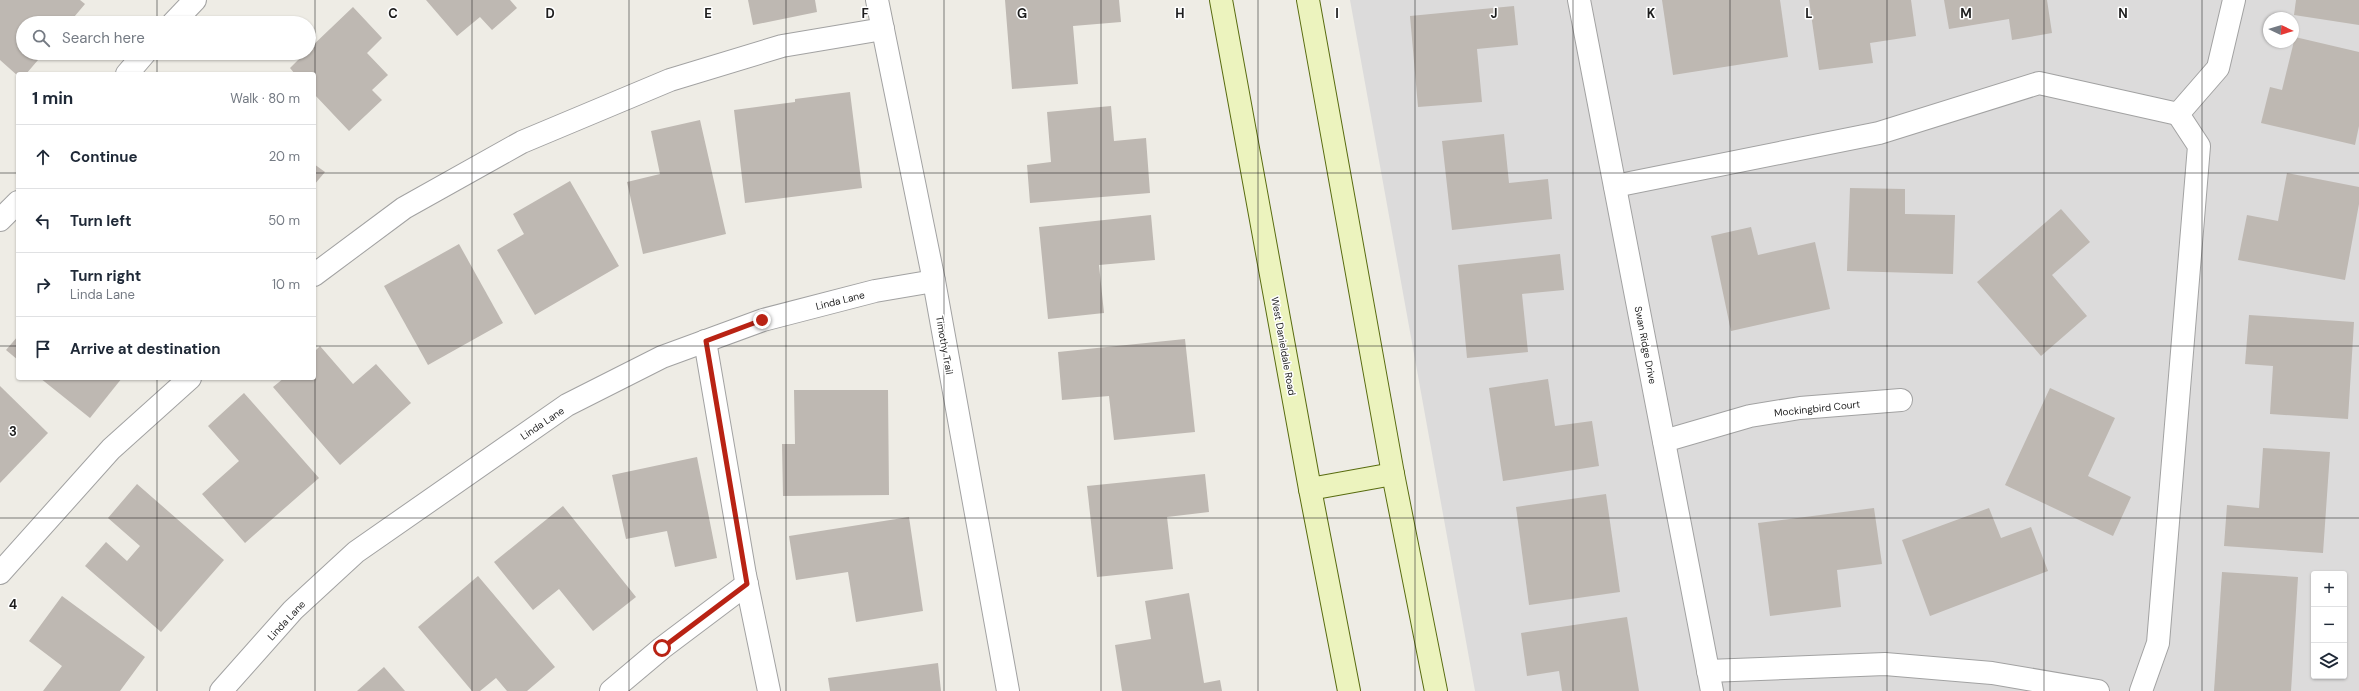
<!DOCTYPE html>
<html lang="en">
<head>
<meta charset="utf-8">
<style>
  :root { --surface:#fff; --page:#f2f2f3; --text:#1f2937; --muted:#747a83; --line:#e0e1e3 }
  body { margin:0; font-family:"DM Sans",sans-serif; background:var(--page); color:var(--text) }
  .controls { position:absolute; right:12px; bottom:12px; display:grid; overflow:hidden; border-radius:4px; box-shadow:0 1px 3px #0004 }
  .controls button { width:36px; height:36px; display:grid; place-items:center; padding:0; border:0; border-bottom:1px solid var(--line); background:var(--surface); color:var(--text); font:20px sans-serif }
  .compass { position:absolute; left:2263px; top:12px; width:36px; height:36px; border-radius:50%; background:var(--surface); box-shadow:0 1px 3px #0004; rotate:94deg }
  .stop { position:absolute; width:12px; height:12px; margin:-9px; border:3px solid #b92314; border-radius:50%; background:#fff }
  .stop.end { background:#b92314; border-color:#fff; box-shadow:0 1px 4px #0008 }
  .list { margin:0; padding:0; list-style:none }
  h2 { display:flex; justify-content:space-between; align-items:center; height:52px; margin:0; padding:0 16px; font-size:17px }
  h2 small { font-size:13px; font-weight:400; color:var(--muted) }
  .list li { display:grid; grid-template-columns:26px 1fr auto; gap:12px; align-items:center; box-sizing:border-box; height:64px; padding:0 16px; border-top:1px solid var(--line) }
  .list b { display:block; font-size:15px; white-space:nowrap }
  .list p { margin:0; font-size:13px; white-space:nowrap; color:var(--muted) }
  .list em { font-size:13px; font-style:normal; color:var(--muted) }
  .icon { flex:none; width:22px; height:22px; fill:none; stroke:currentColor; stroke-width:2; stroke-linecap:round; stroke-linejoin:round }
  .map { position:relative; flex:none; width:2359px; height:691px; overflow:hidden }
  .search { position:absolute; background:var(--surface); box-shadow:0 1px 3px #0004; left:16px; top:16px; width:300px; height:44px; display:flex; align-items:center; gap:10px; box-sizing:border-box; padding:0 14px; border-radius:22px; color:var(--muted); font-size:15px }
  .panel { position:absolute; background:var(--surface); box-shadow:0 1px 3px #0004; left:16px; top:72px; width:300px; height:308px; border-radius:4px }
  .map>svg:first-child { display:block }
</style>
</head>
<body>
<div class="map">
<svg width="2359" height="691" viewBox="0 0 2359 691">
  <rect width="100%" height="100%" fill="#eeece5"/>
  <path fill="#dcdbdb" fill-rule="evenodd" d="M1350,0h1009v691h-884zM2269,18h24v24h-24zM2314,574h30v102h-30z"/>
  <g fill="#beb8b2">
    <polygon points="0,0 80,0 85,4 69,23 23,23 23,53 44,53 26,74 18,76 0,60"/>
    <polygon points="426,0 510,0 517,8 492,30 480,17 457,36"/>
    <polygon points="748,0 815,0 817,12 753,25"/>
    <polygon points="1005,0 1119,0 1121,22 1073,26 1078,84 1012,89"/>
    <polygon points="1662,0 1780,0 1788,57 1673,75"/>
    <polygon points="1809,0 1911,0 1916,36 1870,43 1873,63 1819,70"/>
    <polygon points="1944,0 2047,0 2052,33 2012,40 2009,19 1949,29"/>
    <polygon points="2296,0 2359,0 2359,25 2294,15"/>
    <polygon points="1514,6 1518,45 1477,49 1482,102 1418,107 1410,16"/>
    <polygon points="353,7 382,38 367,53 388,75 372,90 382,100 349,131 314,94 314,74 295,74 290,68 305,53 309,53 309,49"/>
    <polygon points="2295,37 2359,52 2359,126 2355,145 2261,123 2270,87 2282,90"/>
    <polygon points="850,92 862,188 745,203 734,110 795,102 795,99"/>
    <polygon points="1111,106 1114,141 1146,138 1150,193 1030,203 1027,165 1051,162 1047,112"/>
    <polygon points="700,120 726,234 643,254 627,182 660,174 651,131"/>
    <polygon points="1504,134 1509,183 1548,179 1552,219 1452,230 1442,141"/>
    <polygon points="314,164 325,172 314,185"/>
    <polygon points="2287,173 2359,187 2359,204 2345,280 2238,260 2247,215 2278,221"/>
    <polygon points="570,181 619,266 535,315 497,250 524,234 513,214"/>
    <polygon points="1850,188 1905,189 1905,214 1955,215 1953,274 1847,271"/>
    <polygon points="2061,209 2090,242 2052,275 2087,316 2041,356 1977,282"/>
    <polygon points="1151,215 1155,260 1099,265 1104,313 1048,319 1039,227"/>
    <polygon points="1751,227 1758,255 1815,242 1830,309 1731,331 1711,236"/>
    <polygon points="459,244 503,323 428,365 384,286"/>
    <polygon points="1560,254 1564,290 1522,294 1528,352 1467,358 1458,265"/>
    <polygon points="2249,315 2354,322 2348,419 2270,414 2273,366 2245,364"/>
    <polygon points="18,336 18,360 6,350"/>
    <polygon points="1185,339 1195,432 1114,440 1109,396 1062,400 1058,352"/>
    <polygon points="320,346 353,384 376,364 411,403 340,465 273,387 284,378 314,378 314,352"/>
    <polygon points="40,378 122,378 90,418"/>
    <polygon points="1548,379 1555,426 1592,421 1599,466 1503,481 1489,388"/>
    <polygon points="0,386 48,433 0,483"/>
    <polygon points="2050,388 2115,418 2088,476 2131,497 2113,536 2005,485"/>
    <polygon points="794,390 888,390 889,495 783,496 782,444 795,444"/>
    <polygon points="244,393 319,478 245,543 202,494 239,461 208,426"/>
    <polygon points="2263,448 2330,452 2323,553 2224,546 2227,505 2259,508"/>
    <polygon points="697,457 717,558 675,567 667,531 626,539 612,475"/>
    <polygon points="1205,474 1209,512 1167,517 1173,569 1097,577 1087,486"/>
    <polygon points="137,484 224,560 161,632 85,566 106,542 127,561 140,546 108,518"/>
    <polygon points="1606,494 1620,592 1529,605 1516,507"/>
    <polygon points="563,506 636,597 593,631 559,589 533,610 494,562"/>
    <polygon points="1874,508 1882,564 1837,570 1841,607 1770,616 1758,523"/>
    <polygon points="1989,508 2001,538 2031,527 2048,571 1930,616 1902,540"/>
    <polygon points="909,517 923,611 856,622 848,572 796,580 789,536"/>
    <polygon points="2222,572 2298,577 2291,691 2214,691"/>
    <polygon points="478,576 555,667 527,691 507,691 496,678 480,691 472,691 418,627"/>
    <polygon points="1189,593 1204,683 1220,680 1222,691 1122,691 1115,645 1151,639 1145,601"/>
    <polygon points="62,596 145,657 120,691 43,691 62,666 29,641"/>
    <polygon points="1627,617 1639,691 1562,691 1559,671 1527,676 1521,633"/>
    <polygon points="938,663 941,691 830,691 828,678"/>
    <polygon points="384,667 405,691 357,691"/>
  </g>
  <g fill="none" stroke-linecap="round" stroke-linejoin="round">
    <g stroke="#a2a2a2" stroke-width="24">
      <g id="lane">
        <polyline points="1615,186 1879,133 2039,83 2178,114 2218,68 2234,0"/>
        <polyline points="314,275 404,208 522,142 670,80 782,46 883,29"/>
        <polyline points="705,341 745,575 769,691"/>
        <polyline points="0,573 111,449 190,378"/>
        <polyline points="1708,671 1885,664 1992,673 2098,691"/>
        <polyline points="611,691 662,648 747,584"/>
        <polyline points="2141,691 2158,643 2199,146 2178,114"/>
      </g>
    </g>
    <g stroke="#a2a2a2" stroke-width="24">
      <g id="street">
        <polyline points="877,0 934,281 1008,691"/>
        <polyline points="1579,0 1712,691"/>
        <polyline points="173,23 195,0"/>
        <polyline points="127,74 145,53"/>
        <polyline points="0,220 18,202"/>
        <polyline points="1664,441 1750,416 1800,408 1901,400"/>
        <polyline points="221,691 293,610 356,552 567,405 662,357 763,320 875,291 934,281"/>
      </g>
    </g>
    <g stroke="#586b0f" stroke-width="24">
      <g id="secondary">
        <polyline points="1221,0 1310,489 1349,691"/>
        <polyline points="1308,0 1393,474 1436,691"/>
        <polyline points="1310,489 1393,474"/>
      </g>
    </g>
    <use href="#lane" stroke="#fff" stroke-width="22"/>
    <use href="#street" stroke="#fff" stroke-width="22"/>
    <use href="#secondary" stroke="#ecf3be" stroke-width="22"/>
  </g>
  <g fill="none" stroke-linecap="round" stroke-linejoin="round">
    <polyline stroke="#b92314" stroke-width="5" points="662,648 747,584 706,341 762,320"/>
  </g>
  <path fill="none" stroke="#1e1e1e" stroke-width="1" stroke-opacity="0.55" d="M157,0v23M315,0v691M472,0v691M629,0v691M786,0v691M944,0v691M1101,0v691M1258,0v691M1415,0v691M1573,0v691M1730,0v691M1887,0v691M2044,0v691M2202,0v691M157,53v21M0,173h18M314,173h2045M0,346h18M314,346h2045M157,378v313M0,518h2359"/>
  <g text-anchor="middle" stroke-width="3" stroke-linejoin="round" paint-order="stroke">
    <g font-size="10" fill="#1e1e1e" stroke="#fff">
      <text transform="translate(840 300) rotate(-14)" y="4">Linda Lane</text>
      <text transform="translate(945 345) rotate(80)" y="4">Timothy Trail</text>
      <text transform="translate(1646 345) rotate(79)" y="4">Swan Ridge Drive</text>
      <text transform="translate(1284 346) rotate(80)" y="4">West Danieldale Road</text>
      <text transform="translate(1817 408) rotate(-6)" y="4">Mockingbird Court</text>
      <text transform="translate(542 423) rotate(-34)" y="4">Linda Lane</text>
      <text transform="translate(286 620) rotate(-47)" y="4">Linda Lane</text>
    </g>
  </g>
  <g font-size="13" text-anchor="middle" font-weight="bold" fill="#1e1e1e" stroke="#fff" stroke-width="3" stroke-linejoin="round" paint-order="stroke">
    <text x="393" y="18">C</text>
    <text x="550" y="18">D</text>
    <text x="708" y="18">E</text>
    <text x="865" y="18">F</text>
    <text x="1022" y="18">G</text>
    <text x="1180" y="18">H</text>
    <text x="1337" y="18">I</text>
    <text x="1494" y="18">J</text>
    <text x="1651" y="18">K</text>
    <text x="1809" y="18">L</text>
    <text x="1966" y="18">M</text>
    <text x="2123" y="18">N</text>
    <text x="13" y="436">3</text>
    <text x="13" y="609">4</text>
  </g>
</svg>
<div class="controls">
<button>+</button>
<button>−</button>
<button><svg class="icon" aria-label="layers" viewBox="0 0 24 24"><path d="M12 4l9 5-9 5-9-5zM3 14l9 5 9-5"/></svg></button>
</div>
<svg class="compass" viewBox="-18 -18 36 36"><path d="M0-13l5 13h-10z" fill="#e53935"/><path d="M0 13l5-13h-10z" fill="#747a83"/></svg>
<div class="stop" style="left:662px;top:648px"></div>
<div class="stop end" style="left:762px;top:320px"></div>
<div class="search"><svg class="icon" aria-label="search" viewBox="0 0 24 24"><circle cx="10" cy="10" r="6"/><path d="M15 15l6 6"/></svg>Search here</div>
<section class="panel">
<h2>1 min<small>Walk · 80 m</small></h2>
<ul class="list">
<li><svg class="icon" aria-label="ahead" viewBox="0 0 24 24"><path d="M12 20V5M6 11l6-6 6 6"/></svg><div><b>Continue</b></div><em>20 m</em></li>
<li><svg class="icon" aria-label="left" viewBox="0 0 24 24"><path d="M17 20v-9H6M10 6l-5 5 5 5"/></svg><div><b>Turn left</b></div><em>50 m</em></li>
<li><svg class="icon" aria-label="right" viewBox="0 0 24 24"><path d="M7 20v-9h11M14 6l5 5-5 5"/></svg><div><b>Turn right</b><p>Linda Lane</p></div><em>10 m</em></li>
<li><svg class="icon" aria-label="arrive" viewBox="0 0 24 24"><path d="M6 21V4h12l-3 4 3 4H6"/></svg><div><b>Arrive at destination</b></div></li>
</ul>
</section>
</div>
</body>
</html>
